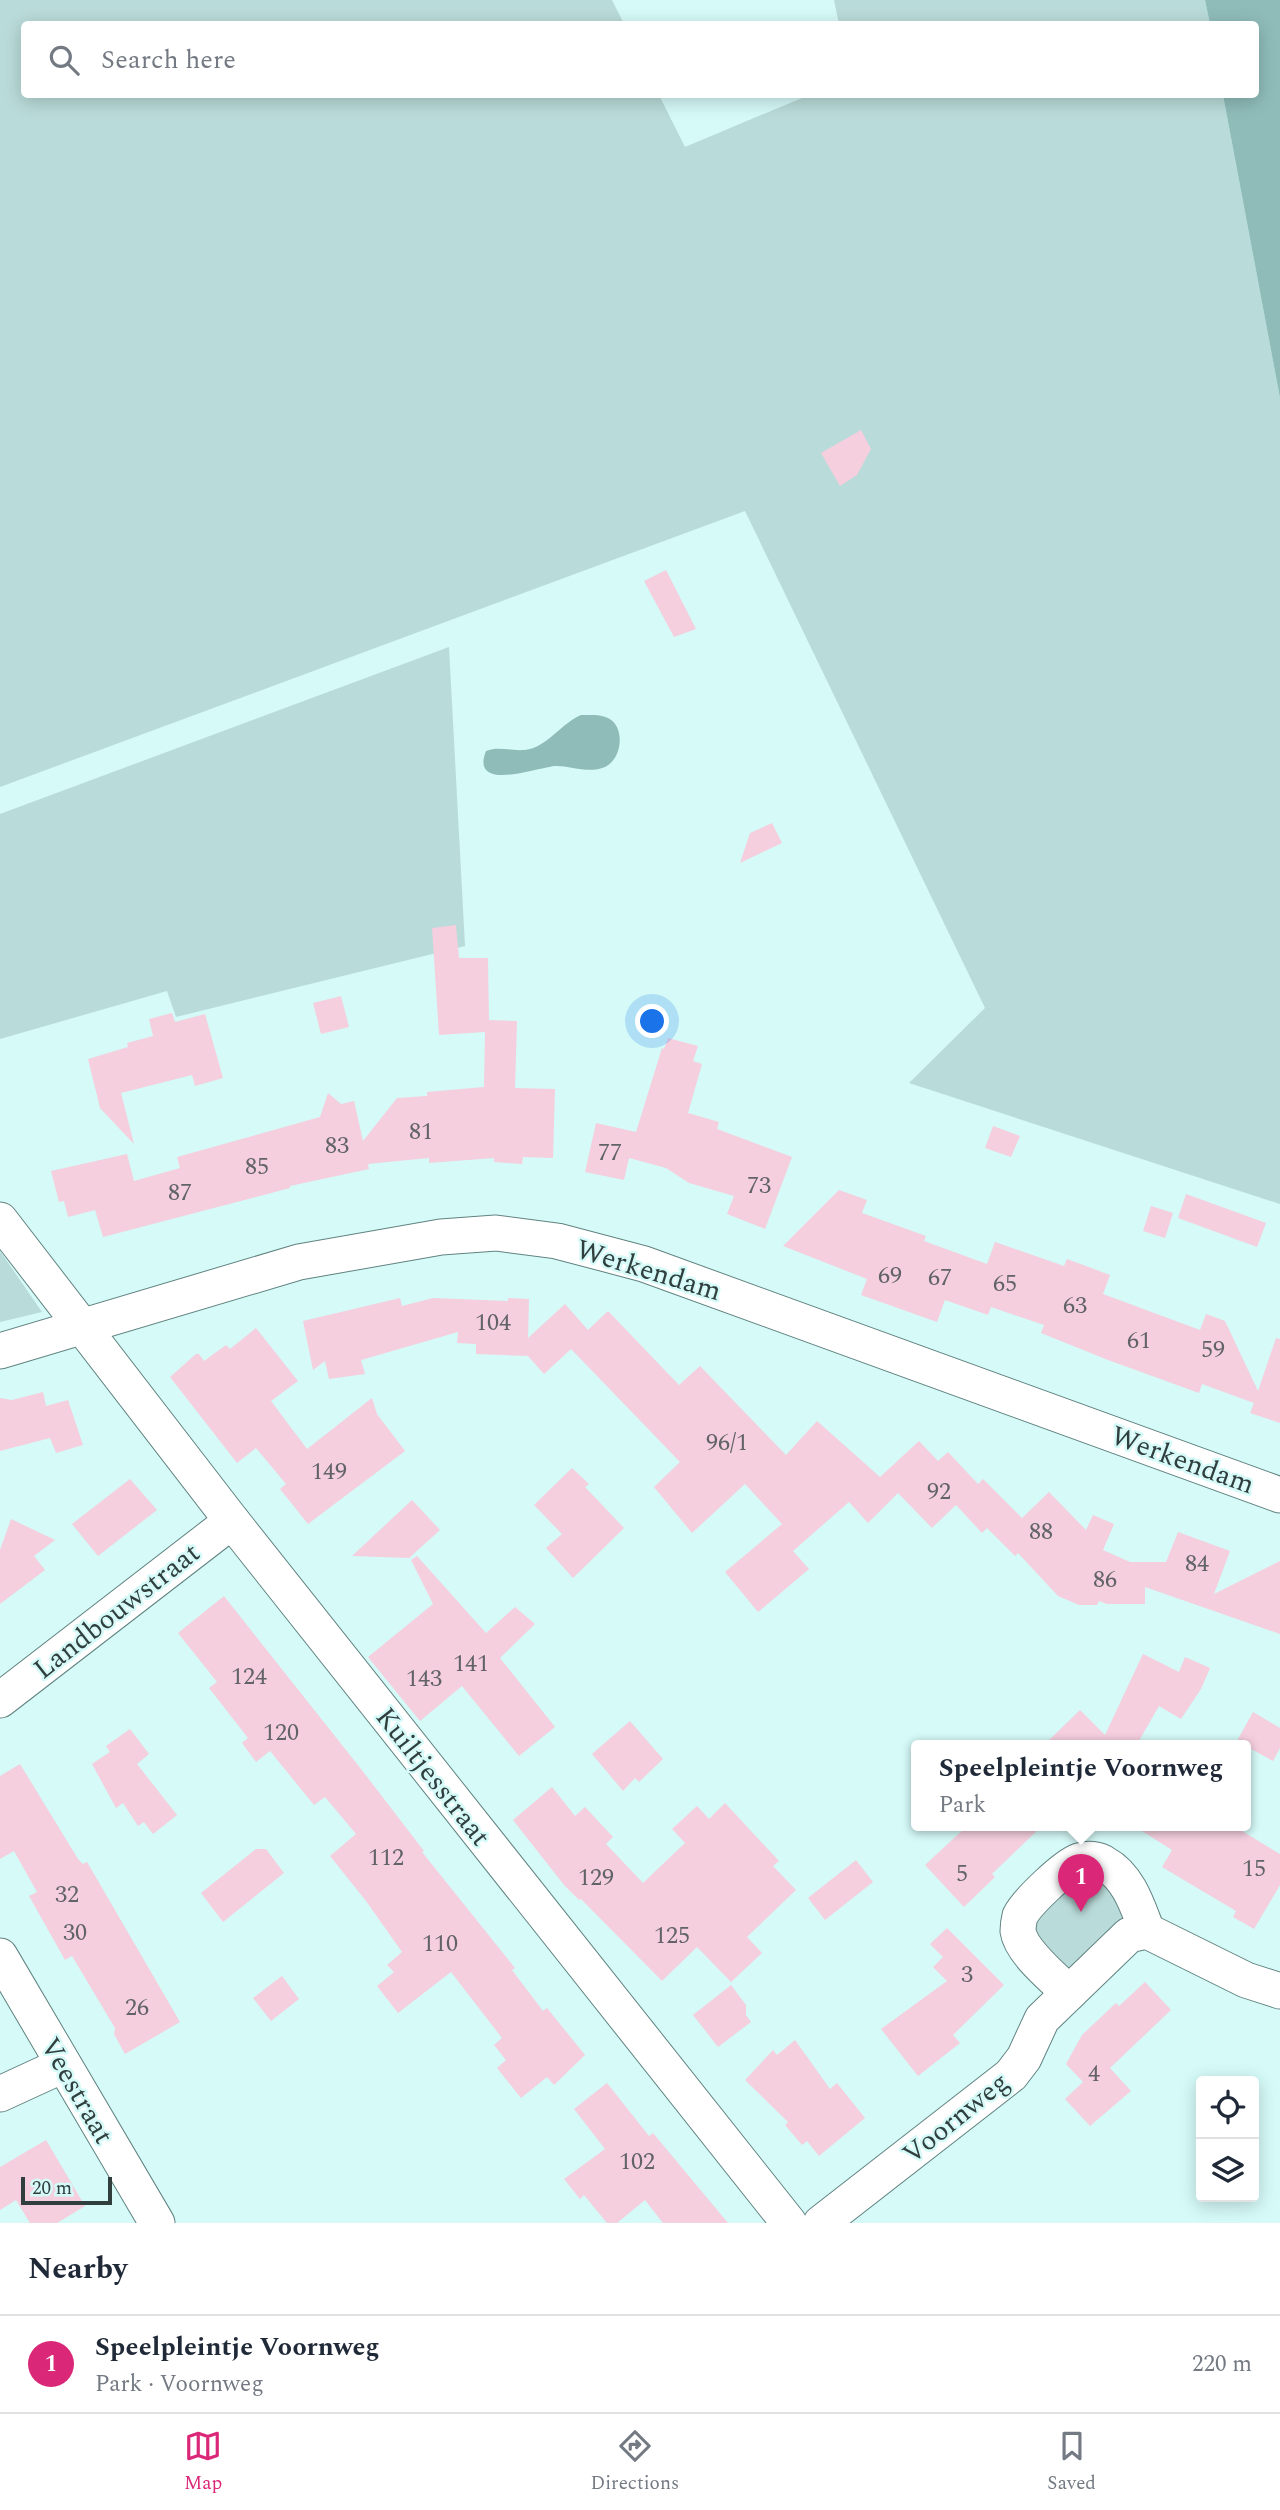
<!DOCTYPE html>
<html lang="en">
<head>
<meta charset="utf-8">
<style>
  :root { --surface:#fff; --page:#f6f6f7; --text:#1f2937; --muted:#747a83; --line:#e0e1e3; --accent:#db2777 }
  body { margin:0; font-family:Spectral,serif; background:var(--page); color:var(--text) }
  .controls { position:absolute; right:21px; bottom:21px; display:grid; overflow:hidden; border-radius:7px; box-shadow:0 4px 18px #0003 }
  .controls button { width:63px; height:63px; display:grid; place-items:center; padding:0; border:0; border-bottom:2px solid var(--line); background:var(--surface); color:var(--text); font:35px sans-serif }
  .scale { position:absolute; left:21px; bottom:18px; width:91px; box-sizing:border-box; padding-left:7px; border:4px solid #303f3e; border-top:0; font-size:19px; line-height:24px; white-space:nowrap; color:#303f3e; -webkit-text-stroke:5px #d5faf8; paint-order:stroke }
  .you { position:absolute; left:653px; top:1022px; width:24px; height:24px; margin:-18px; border:5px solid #fff; border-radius:50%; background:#1a73e8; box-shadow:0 0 0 10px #1a73e833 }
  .badge { display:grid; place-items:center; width:46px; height:46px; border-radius:50%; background:var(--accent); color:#fff; font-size:23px; font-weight:700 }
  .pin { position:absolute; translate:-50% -58px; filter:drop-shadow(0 2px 4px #0008) }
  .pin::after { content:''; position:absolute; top:37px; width:24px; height:21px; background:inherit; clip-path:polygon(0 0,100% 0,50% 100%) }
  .popup { position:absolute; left:911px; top:1740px; width:340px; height:91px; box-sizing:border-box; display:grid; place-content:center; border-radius:7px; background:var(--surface); filter:drop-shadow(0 2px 5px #0005); font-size:23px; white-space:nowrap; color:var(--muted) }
  .popup b { font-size:26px; color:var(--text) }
  .popup::after { content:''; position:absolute; left:50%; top:100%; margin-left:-14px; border:14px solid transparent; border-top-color:var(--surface) }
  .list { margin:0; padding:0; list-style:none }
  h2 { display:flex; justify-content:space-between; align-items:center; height:91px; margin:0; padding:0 28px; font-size:30px }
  h2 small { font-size:23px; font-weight:400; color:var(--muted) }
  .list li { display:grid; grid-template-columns:46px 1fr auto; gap:21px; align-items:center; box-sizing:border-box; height:98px; padding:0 28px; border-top:2px solid var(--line) }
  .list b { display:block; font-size:26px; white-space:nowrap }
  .list p { margin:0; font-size:23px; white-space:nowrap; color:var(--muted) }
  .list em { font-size:23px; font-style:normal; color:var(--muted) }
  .icon { flex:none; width:38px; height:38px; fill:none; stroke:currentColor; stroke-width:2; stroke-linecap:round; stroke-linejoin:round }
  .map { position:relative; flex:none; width:1280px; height:2223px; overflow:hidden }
  .search { position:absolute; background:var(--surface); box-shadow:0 4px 18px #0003; left:21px; right:21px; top:21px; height:77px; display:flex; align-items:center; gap:18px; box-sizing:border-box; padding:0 24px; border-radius:7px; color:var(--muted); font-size:26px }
  .sheet { height:189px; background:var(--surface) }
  nav { display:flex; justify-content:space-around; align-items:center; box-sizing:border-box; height:98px; border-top:2px solid var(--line); background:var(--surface); font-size:19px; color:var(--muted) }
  nav a { display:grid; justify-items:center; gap:4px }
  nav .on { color:var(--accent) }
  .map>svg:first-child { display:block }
</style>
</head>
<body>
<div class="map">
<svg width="1280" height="2223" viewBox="0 0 1280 2223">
  <rect width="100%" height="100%" fill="#d5faf8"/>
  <g fill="#b9dbd9">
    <polygon points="0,0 612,0 624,24 24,24 24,94 659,95 685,147 809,95 1223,95 1280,398 1280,1204 909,1083 985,1008 745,511 0,787"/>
    <polygon points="834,0 1205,0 1210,24 839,24"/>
    <polygon points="449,647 465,946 176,1017 167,991 0,1039 0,814"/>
    <polygon points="0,1251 42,1312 0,1322"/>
    <polygon points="1082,1869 1114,1884 1125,1921 1074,1967 1055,1967 1028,1918"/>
  </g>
  <g fill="#8fbcb9">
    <polygon points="1205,0 1280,0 1280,398 1223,95 1256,94 1256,24 1210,24"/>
    <path d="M581,715c9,0 19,-1 27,3 18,9 14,41 -3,49 -16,7 -33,-1 -49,-1 -14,0 -87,28 -70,-15 15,-6 28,2 44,-2 19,-5 31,-25 51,-34z"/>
  </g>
  <g fill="#f5cfde">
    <polygon points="861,430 871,449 857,475 840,486 821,453"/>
    <polygon points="666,570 696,629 674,637 644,581"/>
    <polygon points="772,823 782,843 740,863 750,833"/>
    <polygon points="456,925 459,958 488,958 489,1020 517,1021 515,1088 555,1089 553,1158 523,1157 522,1164 494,1162 494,1158 429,1163 429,1158 368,1164 369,1169 290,1186 290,1188 103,1237 95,1210 68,1217 64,1201 59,1202 51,1171 127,1154 134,1181 180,1168 177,1157 320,1117 328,1093 341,1104 354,1101 363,1141 397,1098 427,1096 427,1092 484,1087 485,1032 439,1035 432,928"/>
    <polygon points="341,996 349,1027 321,1034 313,1003"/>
    <polygon points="172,1013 175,1022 205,1014 223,1078 195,1086 192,1075 121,1093 134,1144 100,1108 88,1059 128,1047 127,1043 153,1036 149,1019"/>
    <polygon points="668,1038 698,1046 693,1061 702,1064 688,1113 719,1122 717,1129 792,1157 765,1229 727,1214 734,1196 689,1183 666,1168 629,1158 624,1180 585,1172 596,1123 636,1132 662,1048 664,1049"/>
    <polygon points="993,1126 1020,1136 1011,1157 985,1148"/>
    <polygon points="839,1190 867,1200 862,1213 926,1236 924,1241 987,1264 995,1242 1064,1266 1067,1259 1110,1275 1103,1294 1200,1330 1206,1314 1225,1321 1258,1391 1276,1338 1280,1339 1280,1423 1250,1413 1254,1403 1202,1384 1199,1393 1108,1360 1041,1333 1044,1325 991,1307 988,1315 945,1300 937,1322 861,1295 867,1279 783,1246"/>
    <polygon points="1186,1194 1266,1223 1257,1247 1178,1218"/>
    <polygon points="1151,1206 1173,1213 1165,1238 1143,1231"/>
    <polygon points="400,1298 402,1306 433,1298 508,1301 508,1298 529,1299 528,1338 565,1304 588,1330 608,1311 679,1385 700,1366 786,1455 817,1421 880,1477 919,1441 938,1461 948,1452 978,1484 983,1479 1022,1518 1049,1492 1086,1530 1093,1515 1114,1524 1103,1550 1130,1562 1166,1562 1178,1532 1230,1551 1214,1594 1280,1561 1280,1634 1145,1587 1145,1604 1107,1604 1099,1601 1097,1605 1079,1605 1058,1596 1018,1553 1015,1556 987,1528 982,1533 956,1505 932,1528 898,1493 868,1523 849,1502 793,1551 809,1569 758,1612 725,1572 782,1524 745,1484 692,1533 654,1487 680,1462 571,1349 544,1374 528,1356 476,1354 476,1344 457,1343 458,1332 361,1360 365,1374 329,1379 325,1361 313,1370 303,1321"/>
    <polygon points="256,1328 298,1381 271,1401 307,1449 372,1398 377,1414 405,1451 308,1524 280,1489 286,1484 256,1448 237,1463 170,1377 196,1354 199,1354 204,1361 226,1345 230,1349"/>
    <polygon points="43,1392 46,1406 68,1400 83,1445 56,1453 50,1438 0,1451 0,1398 12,1400"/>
    <polygon points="572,1468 589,1484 585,1487 624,1528 573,1578 546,1548 562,1534 534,1505"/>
    <polygon points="130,1479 157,1510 98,1556 72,1524"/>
    <polygon points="412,1500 440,1530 409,1558 352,1556"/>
    <polygon points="11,1519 55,1540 34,1556 45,1570 0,1604 0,1550"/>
    <polygon points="417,1556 486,1633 515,1607 535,1624 500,1658 555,1727 519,1756 462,1686 420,1721 368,1657 433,1604 411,1560"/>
    <polygon points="224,1596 361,1769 424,1851 422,1852 515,1968 512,1970 543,2011 547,2008 585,2055 554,2085 547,2077 521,2098 497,2068 506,2060 494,2045 502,2038 451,1972 398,2013 377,1986 394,1972 387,1965 402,1952 366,1901 330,1856 356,1834 325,1797 314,1805 270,1751 256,1762 242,1743 248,1738 209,1688 217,1682 178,1633"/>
    <polygon points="1143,1654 1179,1672 1185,1657 1210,1668 1201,1689 1181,1719 1159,1706 1136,1746 1043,1746 1080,1710 1105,1735"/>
    <polygon points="1253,1712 1280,1728 1280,1748 1273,1761 1237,1741"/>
    <polygon points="630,1721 663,1759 639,1782 635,1778 623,1791 592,1754"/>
    <polygon points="130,1729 149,1754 137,1764 177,1815 153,1834 144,1822 138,1826 123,1803 116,1808 92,1764 110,1752 106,1746"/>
    <polygon points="20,1764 78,1859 83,1864 87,1862 180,2022 125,2054 114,2034 115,2028 72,1956 65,1960 29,1896 37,1892 14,1851 0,1859 0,1776"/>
    <polygon points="552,1787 575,1816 585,1807 613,1837 606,1844 643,1883 685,1843 672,1829 697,1806 709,1819 725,1803 779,1861 773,1866 796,1890 747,1937 762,1953 731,1982 697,1947 662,1981 581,1899 579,1900 564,1885 513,1820"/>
    <polygon points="967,1826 1042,1826 992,1874 995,1877 964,1907 925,1865"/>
    <polygon points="1134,1826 1234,1826 1280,1854 1280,1885 1254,1929 1233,1917 1236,1911 1162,1867 1172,1850"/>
    <polygon points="256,1849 266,1849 284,1873 223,1922 201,1893"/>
    <polygon points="856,1860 873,1882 825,1920 808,1898"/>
    <polygon points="947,1928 1004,1985 953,2035 960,2043 918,2076 881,2029 947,1981 933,1967 943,1957 930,1944"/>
    <polygon points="282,1976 299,1999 271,2021 253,1998"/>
    <polygon points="1145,1982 1171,2010 1110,2068 1131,2091 1090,2126 1065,2099 1083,2082 1066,2064 1082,2035 1116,2003 1119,2006"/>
    <polygon points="731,1985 746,2005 746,2015 751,2022 718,2047 693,2015"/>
    <polygon points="795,2040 830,2089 837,2083 865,2118 819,2156 807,2141 802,2145 785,2125 788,2122 745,2080 773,2050 777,2055"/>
    <polygon points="607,2083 649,2136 653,2133 728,2223 663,2223 645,2200 617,2223 607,2223 584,2195 580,2199 564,2179 605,2149 574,2109"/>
    <polygon points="46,2140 85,2206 57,2223 30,2223 16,2200 0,2210 0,2167"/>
  </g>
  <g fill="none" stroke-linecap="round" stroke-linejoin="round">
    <g stroke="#618381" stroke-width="37">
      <g id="minor">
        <polyline points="0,1220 232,1521 789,2223"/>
        <polyline points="0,1351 299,1262 441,1237 496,1233 557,1241 644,1264 1280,1495"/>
        <polyline points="0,1700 232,1521"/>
        <polyline points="0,1956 157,2223"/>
        <path d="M1069,1993c-15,-15 -48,-41 -51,-62 0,-4 1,-11 2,-15 7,-14 45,-50 59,-55 8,-3 19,-2 26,3 24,13 33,44 42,67"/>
        <polyline points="0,2094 63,2065"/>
        <polyline points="821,2223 1011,2075 1024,2058 1042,2019 1129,1935 1147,1931 1246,1980 1280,1991"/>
      </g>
    </g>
    <use href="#minor" stroke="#fff" stroke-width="35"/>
  </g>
  <g text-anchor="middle" stroke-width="5" stroke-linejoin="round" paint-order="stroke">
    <g font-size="24" fill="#616366">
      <text x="421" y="1139">81</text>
      <text x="337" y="1153">83</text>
      <text x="610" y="1160">77</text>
      <text x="257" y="1174">85</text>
      <text x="759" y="1193">73</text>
      <text x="180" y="1200">87</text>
      <text x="890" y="1283">69</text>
      <text x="940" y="1285">67</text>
      <text x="1005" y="1291">65</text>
      <text x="1075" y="1313">63</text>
      <text x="493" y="1330">104</text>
      <text x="1139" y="1348">61</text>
      <text x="1213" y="1357">59</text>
      <text x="727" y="1450">96/1</text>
      <text x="329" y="1479">149</text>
      <text x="939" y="1499">92</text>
      <text x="1041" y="1539">88</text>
      <text x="1197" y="1571">84</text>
      <text x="1105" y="1587">86</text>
      <text x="471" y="1671">141</text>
      <text x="249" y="1684">124</text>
      <text x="424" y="1686">143</text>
      <text x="281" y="1740">120</text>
      <text x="386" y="1865">112</text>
      <text x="1254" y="1876">15</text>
      <text x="962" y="1881">5</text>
      <text x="596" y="1885">129</text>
      <text x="67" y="1902">32</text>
      <text x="75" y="1940">30</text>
      <text x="672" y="1943">125</text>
      <text x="440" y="1951">110</text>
      <text x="967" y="1982">3</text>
      <text x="137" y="2015">26</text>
      <text x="1094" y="2081">4</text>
      <text x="637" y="2169">102</text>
    </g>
    <g font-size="28" fill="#303f3e" stroke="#d5faf8">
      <text transform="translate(649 1269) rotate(17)" y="10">Werkendam</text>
      <text transform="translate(1183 1459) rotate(20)" y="10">Werkendam</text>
      <text transform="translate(116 1610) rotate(-38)" y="10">Landbouwstraat</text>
      <text transform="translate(434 1776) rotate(52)" y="10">Kuiltjesstraat</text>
      <text transform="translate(78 2090) rotate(60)" y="10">Veestraat</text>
      <text transform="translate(955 2117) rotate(-39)" y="10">Voornweg</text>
    </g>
  </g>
</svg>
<div class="controls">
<button><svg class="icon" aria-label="locate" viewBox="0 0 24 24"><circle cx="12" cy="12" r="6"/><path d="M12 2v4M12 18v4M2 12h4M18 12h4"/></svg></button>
<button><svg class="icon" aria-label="layers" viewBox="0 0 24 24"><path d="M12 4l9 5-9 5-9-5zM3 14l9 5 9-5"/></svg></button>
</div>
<div class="scale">20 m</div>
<div class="you"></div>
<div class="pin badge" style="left:1081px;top:1912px">1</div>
<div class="popup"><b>Speelpleintje Voornweg</b>Park</div>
<div class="search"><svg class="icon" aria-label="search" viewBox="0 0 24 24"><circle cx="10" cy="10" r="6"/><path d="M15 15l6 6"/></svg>Search here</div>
</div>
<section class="sheet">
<h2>Nearby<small></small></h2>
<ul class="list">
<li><span class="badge">1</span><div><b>Speelpleintje Voornweg</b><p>Park · Voornweg</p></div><em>220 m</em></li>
</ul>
</section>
<nav>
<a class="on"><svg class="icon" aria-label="map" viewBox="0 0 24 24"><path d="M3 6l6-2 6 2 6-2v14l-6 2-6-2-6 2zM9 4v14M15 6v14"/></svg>Map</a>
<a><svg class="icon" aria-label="directions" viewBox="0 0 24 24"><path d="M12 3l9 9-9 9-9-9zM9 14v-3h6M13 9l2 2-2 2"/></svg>Directions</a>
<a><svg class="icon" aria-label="saved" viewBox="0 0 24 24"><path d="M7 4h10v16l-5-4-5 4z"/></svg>Saved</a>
</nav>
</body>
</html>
